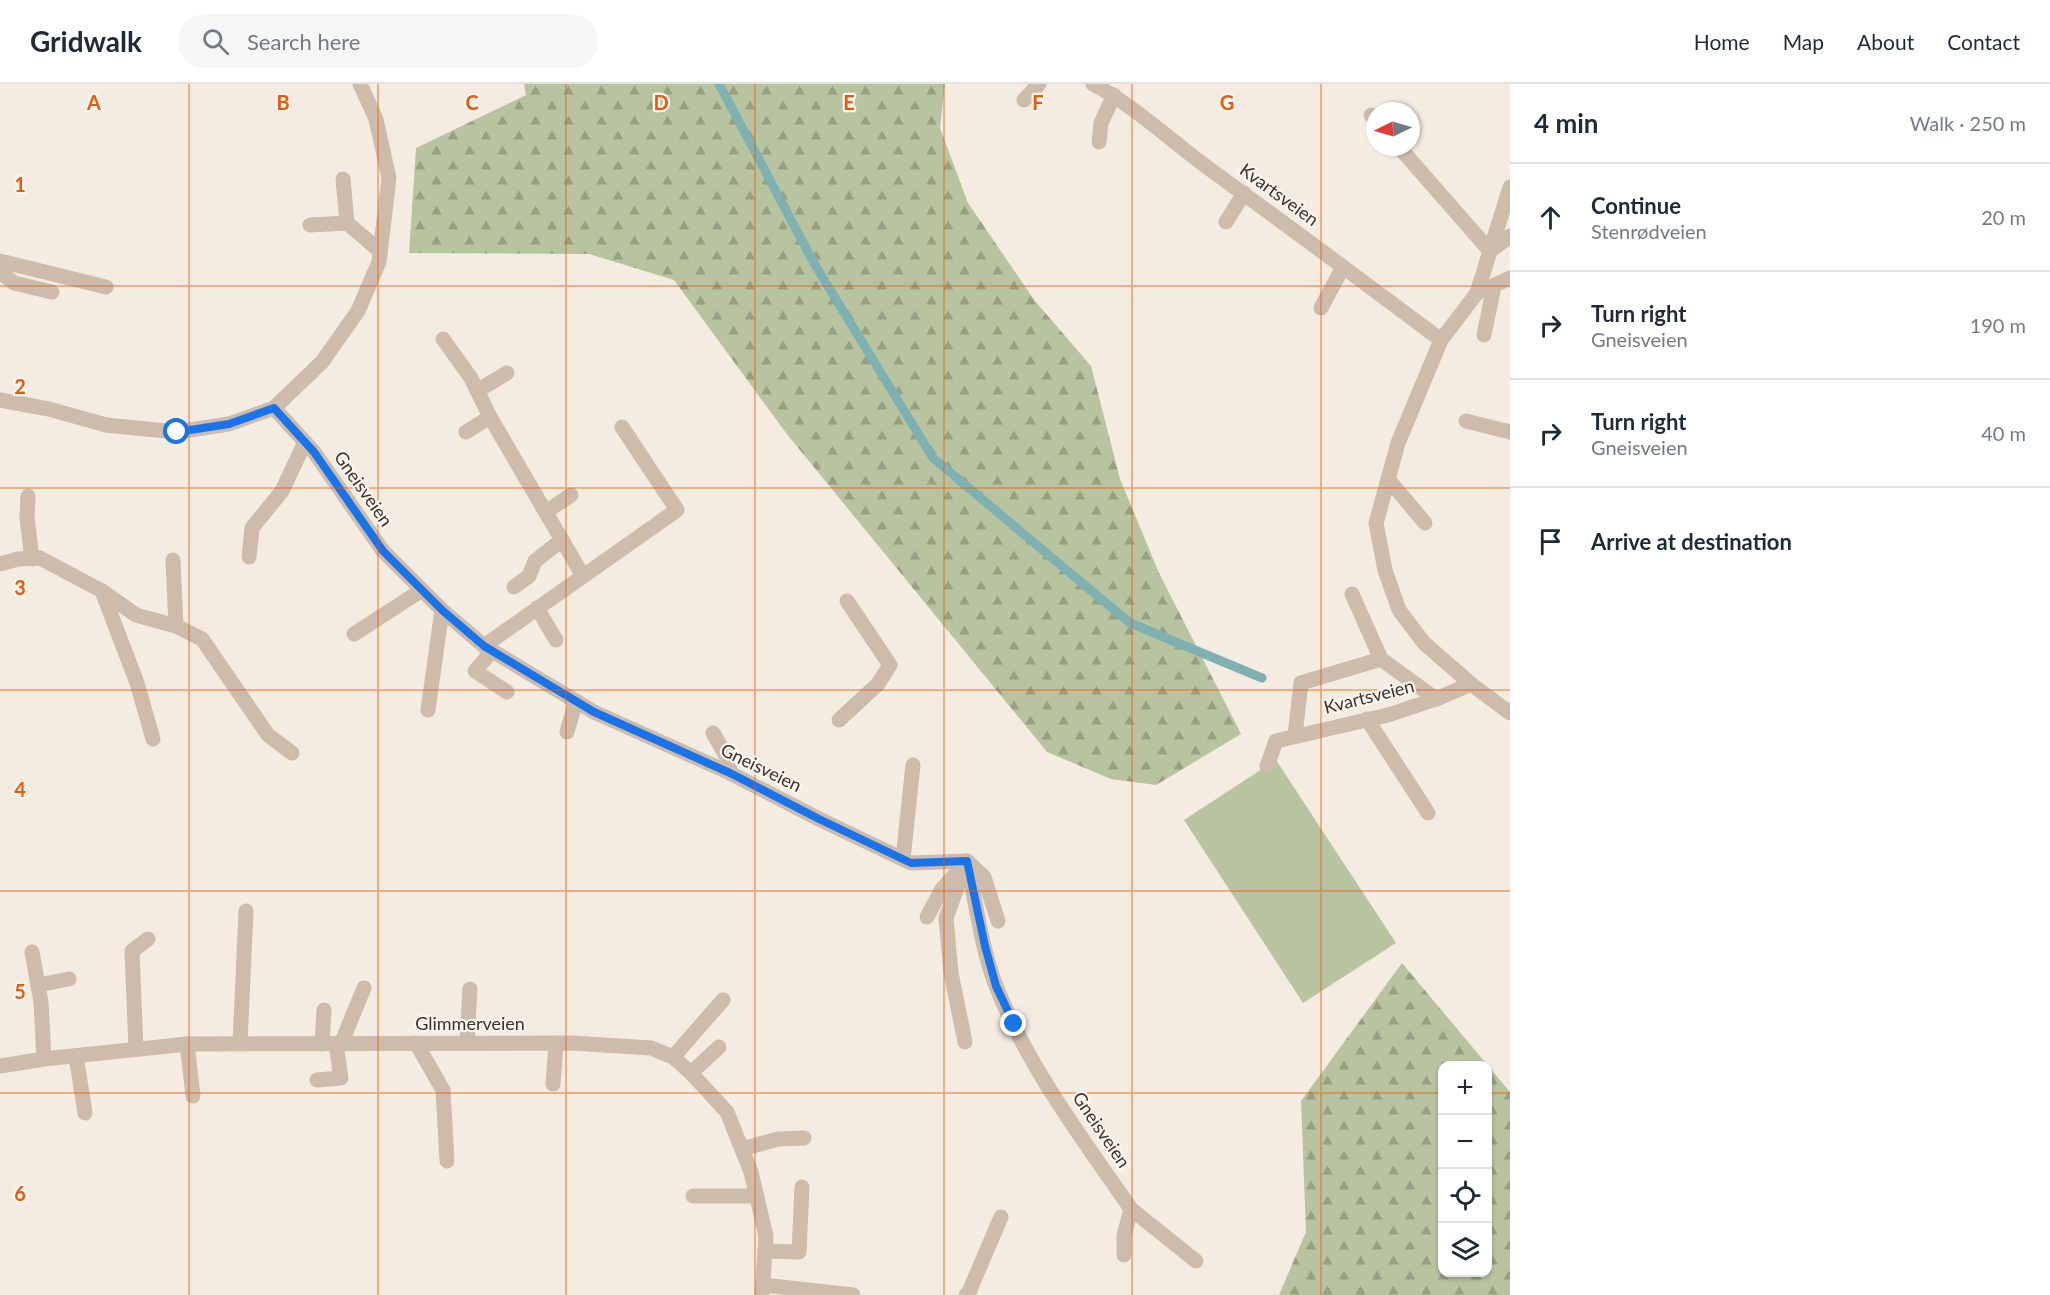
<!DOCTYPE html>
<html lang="en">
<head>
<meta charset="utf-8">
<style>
  :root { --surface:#fff; --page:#f6f6f7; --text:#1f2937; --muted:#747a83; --line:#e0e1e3 }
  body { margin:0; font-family:Lato,sans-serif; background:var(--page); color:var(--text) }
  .controls { position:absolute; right:18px; bottom:18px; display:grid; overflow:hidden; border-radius:12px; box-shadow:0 2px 4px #0004 }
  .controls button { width:54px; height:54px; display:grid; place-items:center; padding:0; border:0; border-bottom:2px solid var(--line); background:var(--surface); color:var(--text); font:30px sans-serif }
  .compass { position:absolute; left:1366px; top:18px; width:54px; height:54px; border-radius:50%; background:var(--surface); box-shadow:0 2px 4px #0004; rotate:265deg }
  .stop { position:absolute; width:18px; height:18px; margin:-14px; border:4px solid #1a73e8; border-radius:50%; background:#fff }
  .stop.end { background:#1a73e8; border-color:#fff; box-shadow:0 2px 6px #0008 }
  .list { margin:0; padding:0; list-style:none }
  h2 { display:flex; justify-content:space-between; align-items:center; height:78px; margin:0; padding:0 24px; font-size:26px }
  h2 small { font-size:20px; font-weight:400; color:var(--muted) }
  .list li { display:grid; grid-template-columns:39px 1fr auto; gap:18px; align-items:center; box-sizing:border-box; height:108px; padding:0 24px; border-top:2px solid var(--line) }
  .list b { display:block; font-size:22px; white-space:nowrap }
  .list p { margin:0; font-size:20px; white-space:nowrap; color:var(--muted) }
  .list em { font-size:20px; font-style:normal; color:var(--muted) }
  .icon { flex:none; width:33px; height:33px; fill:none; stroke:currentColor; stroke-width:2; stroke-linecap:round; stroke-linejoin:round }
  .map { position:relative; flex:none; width:1510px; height:1211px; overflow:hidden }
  header { display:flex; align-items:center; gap:36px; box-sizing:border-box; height:84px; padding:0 30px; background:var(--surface); border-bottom:2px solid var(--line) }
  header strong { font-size:28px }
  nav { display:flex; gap:33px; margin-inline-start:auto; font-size:21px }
  .search { width:420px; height:54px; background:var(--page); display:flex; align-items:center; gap:15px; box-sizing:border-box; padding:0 21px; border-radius:33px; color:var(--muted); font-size:22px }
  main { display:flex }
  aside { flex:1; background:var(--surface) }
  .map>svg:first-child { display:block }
</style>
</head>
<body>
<header>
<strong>Gridwalk</strong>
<div class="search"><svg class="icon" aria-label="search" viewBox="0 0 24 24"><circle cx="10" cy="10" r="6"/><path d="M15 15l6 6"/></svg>Search here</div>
<nav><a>Home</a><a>Map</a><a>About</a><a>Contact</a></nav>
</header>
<main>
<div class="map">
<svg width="1510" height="1211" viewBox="0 0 1510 1211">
  <defs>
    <pattern id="forest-firs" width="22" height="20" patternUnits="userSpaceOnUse" patternTransform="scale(1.5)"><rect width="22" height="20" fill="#b8c4a0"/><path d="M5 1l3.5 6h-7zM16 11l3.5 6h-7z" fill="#97a083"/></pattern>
  </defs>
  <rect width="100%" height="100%" fill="#f4ebe1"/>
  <g fill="url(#forest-firs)" fill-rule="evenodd">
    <polygon points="524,0 945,0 940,44 968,119 1035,217 1091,282 1120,395 1159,489 1241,650 1156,701 1111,695 1047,668 786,349 674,196 589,170 409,169 416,64 526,11"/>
    <path d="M1402,879l108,129v203h-231l27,-63 -5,-131zM1442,982h46v206h-46z"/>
  </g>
  <polygon fill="#b8c4a0" points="1276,676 1396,859 1303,919 1184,736"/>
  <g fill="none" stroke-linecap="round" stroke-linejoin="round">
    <polyline stroke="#7fb0b2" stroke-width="9" points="719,0 815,181 933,374 1130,539 1262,594"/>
    <g stroke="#cdbbac" stroke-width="15">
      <polyline points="1024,16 1039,0"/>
      <polyline points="1371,31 1375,36"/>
      <polyline points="1099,58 1101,39 1114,11"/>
      <polyline points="1399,63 1490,167 1510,152"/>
      <polyline points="343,95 347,139 380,167"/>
      <polyline points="1226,138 1244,109"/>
      <polyline points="310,141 347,139"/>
      <polyline points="0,177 106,203"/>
      <polyline points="0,188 14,199 52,208"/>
      <polyline points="1477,209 1510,103"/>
      <polyline points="1321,224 1343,183"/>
      <polyline points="1484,251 1494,202"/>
      <polyline points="443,255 471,294 490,333 583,492"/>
      <polyline points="477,307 507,289"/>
      <polyline points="1466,337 1510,348"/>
      <polyline points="466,348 490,333"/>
      <polyline points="1388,395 1425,439"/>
      <polyline points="28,412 27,433 32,475"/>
      <polyline points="546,428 571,411"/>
      <polyline points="249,473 252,444 282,407 305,358"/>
      <polyline points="173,476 176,542"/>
      <polyline points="514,503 529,492 535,477 562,456"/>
      <polyline points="102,507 137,599 153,655"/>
      <polyline points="537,524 556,556"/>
      <polyline points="354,550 422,506"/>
      <polyline points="202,555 268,651 292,669"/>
      <polyline points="484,562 677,426 622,343"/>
      <polyline points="492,567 475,587 507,608"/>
      <polyline points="1381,575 1436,615"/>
      <polyline points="428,626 442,526"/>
      <polyline points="1367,635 1428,729"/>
      <polyline points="839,636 878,600 890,581 847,517"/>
      <polyline points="567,648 576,617"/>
      <polyline points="713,649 729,677 730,689"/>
      <polyline points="1295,651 1301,599 1381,575 1352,510"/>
      <polyline points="1267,682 1276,657"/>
      <polyline points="903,775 913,681"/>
      <polyline points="927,833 942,805 961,784"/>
      <polyline points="32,868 41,918 44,975"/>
      <polyline points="38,901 69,895"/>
      <polyline points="965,958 951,889 946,834 967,777 984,793 998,837"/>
      <polyline points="416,959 443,1006 447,1077"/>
      <polyline points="467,959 470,905"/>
      <polyline points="187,960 193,1012"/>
      <polyline points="240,960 246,827"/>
      <polyline points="322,960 324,926"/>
      <polyline points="341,960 364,904"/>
      <polyline points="136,965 132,867 148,855"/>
      <polyline points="76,972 85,1029"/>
      <polyline points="673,973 723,916"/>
      <polyline points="691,989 719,963"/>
      <polyline points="317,996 341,994 336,960"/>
      <polyline points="553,1000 556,959"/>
      <polyline points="742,1065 778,1055 804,1054"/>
      <polyline points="693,1112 756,1112"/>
      <polyline points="765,1167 799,1168 802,1103"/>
      <polyline points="1124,1171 1124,1152 1131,1125 1196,1177"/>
      <polyline points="763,1201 853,1211"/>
      <polyline points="966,1211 969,1208 1001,1133"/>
    </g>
    <g stroke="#cdbbac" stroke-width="15">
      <path d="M1093,0c43,23 78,57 118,86 77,56 154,113 230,170"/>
      <polyline points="1510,194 1477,209 1441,256 1398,359 1376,439 1385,486 1399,526 1424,559 1471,600 1510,629"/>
      <polyline points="0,316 49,325 106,341 177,348 229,340 274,324 322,278 358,227 379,178 389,94 376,35 360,0"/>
      <path d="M274,324l40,44 69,99 59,59 42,36 110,66 136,61 89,46 92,44 56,-2c9,41 14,86 29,125 32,81 86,152 135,223"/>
      <polyline points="0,480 18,475 40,474 102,507 136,531 176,542 202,555"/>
      <polyline points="1276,657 1388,631 1436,615 1471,600"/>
      <polyline points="0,982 44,975 187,960 572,959 651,964 673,973 691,989 727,1028 751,1088 766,1152 762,1211"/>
    </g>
  </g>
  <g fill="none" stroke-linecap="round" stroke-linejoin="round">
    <polyline stroke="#1a73e8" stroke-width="8" points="177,348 229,340 274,324 314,368 383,467 442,526 484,562 594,628 730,689 819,735 911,779 967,777 985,862 996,902 1014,940"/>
  </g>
  <path fill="none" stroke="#e8590c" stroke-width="1.5" stroke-opacity="0.55" d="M189,0v1211M378,0v1211M566,0v1211M755,0v1211M944,0v1211M1132,0v1211M1321,0v1211M0,202h1510M0,404h1510M0,606h1510M0,807h1510M0,1009h1442M1488,1009h22"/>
  <g text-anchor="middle" stroke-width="4.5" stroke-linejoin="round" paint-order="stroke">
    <g font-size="18" fill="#3b302b" stroke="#fbf5ee">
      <text transform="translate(1279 111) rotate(36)" y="6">Kvartsveien</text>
      <text transform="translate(363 405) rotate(55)" y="6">Gneisveien</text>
      <text transform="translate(1369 613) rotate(-14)" y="6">Kvartsveien</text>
      <text transform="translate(761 684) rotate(26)" y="6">Gneisveien</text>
      <text x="470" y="946">Glimmerveien</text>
      <text transform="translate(1101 1046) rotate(56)" y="6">Gneisveien</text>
    </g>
  </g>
  <g font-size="20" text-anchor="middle" font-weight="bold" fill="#e8590c" stroke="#fbf5ee" stroke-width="4.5" stroke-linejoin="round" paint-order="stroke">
    <text x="94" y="26">A</text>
    <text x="283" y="26">B</text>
    <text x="472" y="26">C</text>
    <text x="661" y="26">D</text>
    <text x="849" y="26">E</text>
    <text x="1038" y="26">F</text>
    <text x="1227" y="26">G</text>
    <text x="20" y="108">1</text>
    <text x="20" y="310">2</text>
    <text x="20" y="511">3</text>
    <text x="20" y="713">4</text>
    <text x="20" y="915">5</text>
    <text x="20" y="1117">6</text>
  </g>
</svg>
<div class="controls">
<button>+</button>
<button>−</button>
<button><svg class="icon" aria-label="locate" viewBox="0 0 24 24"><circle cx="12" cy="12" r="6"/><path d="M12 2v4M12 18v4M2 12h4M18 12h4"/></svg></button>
<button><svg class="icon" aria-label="layers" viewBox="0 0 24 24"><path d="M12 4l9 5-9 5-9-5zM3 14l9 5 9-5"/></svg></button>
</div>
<svg class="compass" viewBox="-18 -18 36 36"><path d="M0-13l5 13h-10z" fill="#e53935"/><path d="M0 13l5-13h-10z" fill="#747a83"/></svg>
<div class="stop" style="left:177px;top:348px"></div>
<div class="stop end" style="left:1014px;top:940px"></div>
</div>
<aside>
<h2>4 min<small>Walk · 250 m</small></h2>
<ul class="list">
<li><svg class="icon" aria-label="ahead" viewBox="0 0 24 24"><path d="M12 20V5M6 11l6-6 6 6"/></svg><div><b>Continue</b><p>Stenrødveien</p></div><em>20 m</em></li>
<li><svg class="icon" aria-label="right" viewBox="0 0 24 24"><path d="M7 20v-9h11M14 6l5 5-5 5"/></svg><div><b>Turn right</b><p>Gneisveien</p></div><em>190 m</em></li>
<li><svg class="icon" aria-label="right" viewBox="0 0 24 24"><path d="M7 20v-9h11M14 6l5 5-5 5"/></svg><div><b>Turn right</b><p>Gneisveien</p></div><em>40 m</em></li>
<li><svg class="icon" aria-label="arrive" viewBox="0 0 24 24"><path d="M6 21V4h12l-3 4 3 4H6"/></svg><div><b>Arrive at destination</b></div></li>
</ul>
</aside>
</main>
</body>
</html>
